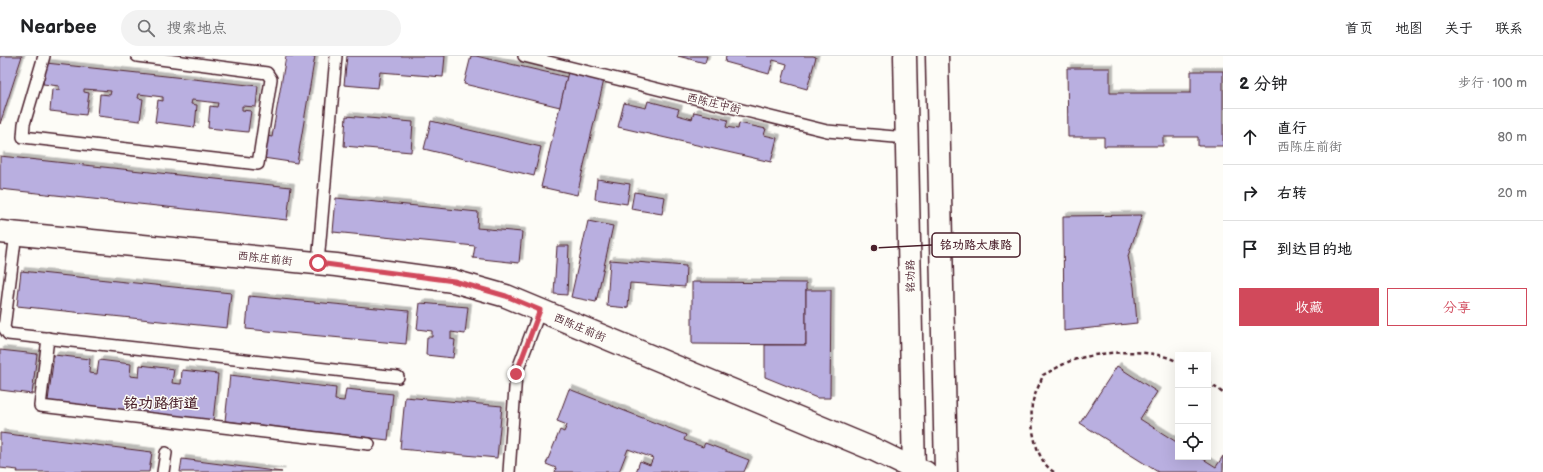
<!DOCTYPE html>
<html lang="zh">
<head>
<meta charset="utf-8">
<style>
  :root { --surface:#fff; --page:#f2f2f2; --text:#202124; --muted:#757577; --line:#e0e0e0; --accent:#d1495b }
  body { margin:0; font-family:"Balsamiq Sans","LXGW WenKai TC",sans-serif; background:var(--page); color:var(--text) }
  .controls { position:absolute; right:12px; bottom:12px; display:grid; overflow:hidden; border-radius:0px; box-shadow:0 4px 16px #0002 }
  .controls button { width:36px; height:36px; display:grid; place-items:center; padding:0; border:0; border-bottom:1px solid var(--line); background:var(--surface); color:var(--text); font:20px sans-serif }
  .stop { position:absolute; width:12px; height:12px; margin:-9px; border:3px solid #d1495b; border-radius:50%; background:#fff }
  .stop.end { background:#d1495b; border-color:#fff; box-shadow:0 1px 4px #0008 }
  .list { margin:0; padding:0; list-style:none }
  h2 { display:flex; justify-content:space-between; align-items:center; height:52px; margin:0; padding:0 16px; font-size:17px }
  h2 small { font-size:13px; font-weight:400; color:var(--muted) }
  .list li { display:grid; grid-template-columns:26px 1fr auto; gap:12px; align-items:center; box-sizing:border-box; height:56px; padding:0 16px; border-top:1px solid var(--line) }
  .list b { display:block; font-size:15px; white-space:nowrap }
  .list p { margin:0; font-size:13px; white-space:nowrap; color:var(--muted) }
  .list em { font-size:13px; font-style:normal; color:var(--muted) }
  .actions { display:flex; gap:8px; padding:12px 16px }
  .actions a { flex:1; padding:9px 0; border:1px solid var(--accent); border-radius:0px; text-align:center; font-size:14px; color:var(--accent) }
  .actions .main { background:var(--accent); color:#fff }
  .icon { flex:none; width:22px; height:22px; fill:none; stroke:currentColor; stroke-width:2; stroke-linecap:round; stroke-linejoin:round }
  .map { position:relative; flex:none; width:1223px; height:416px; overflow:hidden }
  header { display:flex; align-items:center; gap:24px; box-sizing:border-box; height:56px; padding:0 20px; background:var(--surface); border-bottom:1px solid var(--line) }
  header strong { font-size:19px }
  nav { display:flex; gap:22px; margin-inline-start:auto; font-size:14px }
  .search { width:280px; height:36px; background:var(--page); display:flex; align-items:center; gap:10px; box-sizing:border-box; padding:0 14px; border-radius:22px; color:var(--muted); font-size:15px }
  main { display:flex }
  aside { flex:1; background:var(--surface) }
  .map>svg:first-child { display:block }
</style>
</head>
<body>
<header>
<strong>Nearbee</strong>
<div class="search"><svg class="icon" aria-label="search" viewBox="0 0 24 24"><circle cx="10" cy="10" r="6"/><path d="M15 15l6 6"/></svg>搜索地点</div>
<nav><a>首页</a><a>地图</a><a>关于</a><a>联系</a></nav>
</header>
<main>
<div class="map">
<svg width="1223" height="416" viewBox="0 0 1223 416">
  <defs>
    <filter id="shadow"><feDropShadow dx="3.5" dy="-3.5" stdDeviation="0" flood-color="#0004"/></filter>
  </defs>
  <rect width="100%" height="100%" fill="#fdfcf7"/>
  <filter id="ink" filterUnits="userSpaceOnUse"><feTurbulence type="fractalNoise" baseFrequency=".025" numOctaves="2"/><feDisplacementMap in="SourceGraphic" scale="8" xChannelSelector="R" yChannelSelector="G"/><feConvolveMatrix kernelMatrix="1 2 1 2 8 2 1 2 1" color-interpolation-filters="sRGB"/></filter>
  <g filter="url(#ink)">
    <g fill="#b9afe0" stroke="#4a1f2b" filter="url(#shadow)">
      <polygon points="0,0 22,0 0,68"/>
      <polygon points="286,0 315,0 297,107 263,102 267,80 272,81"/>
      <polygon points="347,0 445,0 443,21 380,16 378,32 344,29"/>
      <polygon points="471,0 476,0 567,21 560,51 464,28"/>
      <polygon points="678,0 707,0 705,7"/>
      <polygon points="726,0 813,0 816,1 807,33 782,26 787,8 773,4 769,18 725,6"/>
      <polygon points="46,7 258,30 256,51 242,50 242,54 251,55 248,76 208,72 210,50 217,51 218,47 192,44 191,48 197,49 195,71 155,66 158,44 163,45 163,41 139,38 138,42 143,43 140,65 98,60 100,38 110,39 111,35 84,33 84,36 89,37 86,59 50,55 52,33 59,34 59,30 43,28"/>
      <polygon points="1067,12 1110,12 1110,37 1191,37 1191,15 1223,15 1223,90 1198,90 1198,81 1163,81 1163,90 1104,90 1104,81 1068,81"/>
      <polygon points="568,16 604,24 577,139 541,131"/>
      <polygon points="648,45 679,53 677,59 692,63 694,56 728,64 726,71 738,73 739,67 766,73 764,79 777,82 771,106 618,71 624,47 646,52"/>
      <polygon points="346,60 413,66 411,96 344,90"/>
      <polygon points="431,65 541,91 534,120 424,93"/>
      <polygon points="0,100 291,131 287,164 0,133"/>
      <polygon points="597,123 630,128 627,148 595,143"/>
      <polygon points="634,136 665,141 662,158 631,153"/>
      <polygon points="336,142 478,156 477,172 522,176 519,207 473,202 475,190 333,176"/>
      <polygon points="1142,159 1128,200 1134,231 1137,267 1064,275 1063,160"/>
      <polygon points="588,165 613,170 596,246 571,241"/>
      <polygon points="557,190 569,190 567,239 554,238"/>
      <polygon points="610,204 686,210 685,231 630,227 628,252 607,250"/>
      <polygon points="21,215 231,237 227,272 17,250"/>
      <polygon points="692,226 806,227 806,289 692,288"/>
      <polygon points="806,234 831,234 830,342 817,342 765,321 765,289 806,289"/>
      <polygon points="249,240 409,255 406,288 246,273"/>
      <polygon points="420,247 468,251 465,278 451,276 451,283 455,284 453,302 426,299 427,281 432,281 432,275 417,273"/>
      <polygon points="0,294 37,298 32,338 0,334"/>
      <polygon points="54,299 90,303 89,317 97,318 99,304 131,308 130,320 139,321 140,309 174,313 172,327 181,328 182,314 218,318 213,365 48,345"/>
      <polygon points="1117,310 1157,336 1140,363 1178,387 1178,401 1200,401 1216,411 1223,400 1223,416 1158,416 1080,367"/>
      <polygon points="230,319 336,332 335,344 344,345 346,333 393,338 388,384 225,365"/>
      <polygon points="569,333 686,379 684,384 703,391 705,387 749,404 744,416 636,416 640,405 650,409 653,402 628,393 619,416 555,416 556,412 546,408 560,374 564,376 567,369 557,365"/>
      <polygon points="405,341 502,350 497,402 400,393"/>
      <polygon points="0,377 152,396 149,416 17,416 18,414 0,412"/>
      <polygon points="182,403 282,416 180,416"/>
    </g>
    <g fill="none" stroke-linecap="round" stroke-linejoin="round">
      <g stroke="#4a1f2b" stroke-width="14">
        <g id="lane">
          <polyline points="44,0 24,68 23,81 258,108 271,23 267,17 137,0"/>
          <polyline points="524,0 827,75 906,82"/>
          <polyline points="16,177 4,272 8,278 398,321"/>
          <polyline points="318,207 336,0"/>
          <polyline points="48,282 40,350 369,388"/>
          <polyline points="163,416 166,397"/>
          <polyline points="509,416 516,318 540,254"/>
        </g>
      </g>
      <g stroke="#4a1f2b" stroke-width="25">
        <polyline id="street" points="0,176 336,209 453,225 506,240 875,394 914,413 925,416"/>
      </g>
      <g stroke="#4a1f2b" stroke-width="25">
        <g id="secondary">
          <polyline points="905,0 914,416"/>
          <polyline points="937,0 946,416"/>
        </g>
      </g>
      <g stroke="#4a1f2b" stroke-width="2.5" stroke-dasharray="4 3" stroke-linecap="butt">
        <polyline points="1208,326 1223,337"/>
        <path d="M1054,416c-19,-11 -24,-48 -22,-68 2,-9 8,-20 11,-29 8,-4 17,-9 25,-13 28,-11 84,-15 110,0"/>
      </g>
      <use href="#lane" stroke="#fdfcf7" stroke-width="11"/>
      <use href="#street" stroke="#fdfcf7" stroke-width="22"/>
      <use href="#secondary" stroke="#fdfcf7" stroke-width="22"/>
    </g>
  </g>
  <g fill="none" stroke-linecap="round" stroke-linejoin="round" filter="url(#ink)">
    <polyline stroke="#d1495b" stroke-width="5" points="318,207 454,225 506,240 540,254 516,318"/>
  </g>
  <g text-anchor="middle" stroke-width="3" stroke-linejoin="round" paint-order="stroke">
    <g font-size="11" fill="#4a1f2b" stroke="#fdfcf7">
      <text transform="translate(714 47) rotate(14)" y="4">西陈庄中街</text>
      <text transform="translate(265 202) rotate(6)" y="4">西陈庄前街</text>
      <text transform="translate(910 220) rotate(-91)" y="4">铭功路</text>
      <text transform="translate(580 271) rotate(23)" y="4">西陈庄前街</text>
    </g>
    <g font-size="15" font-weight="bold" fill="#4a1f2b" stroke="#fdfcf7">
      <text x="161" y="352">铭功路街道</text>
    </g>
  </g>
  <path fill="none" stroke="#4a1f2b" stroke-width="1.5" d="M874 192L932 189"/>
  <circle fill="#4a1f2b" stroke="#fdfcf7" stroke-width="1.5" cx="874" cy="192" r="4"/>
  <rect fill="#fdfcf7" stroke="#4a1f2b" stroke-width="1.5" x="932" y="177" width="88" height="24" rx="4"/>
  <g font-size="12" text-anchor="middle" font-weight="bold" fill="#4a1f2b">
    <text x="976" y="193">铭功路太康路</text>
  </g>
</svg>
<div class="controls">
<button>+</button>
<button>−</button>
<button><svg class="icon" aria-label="locate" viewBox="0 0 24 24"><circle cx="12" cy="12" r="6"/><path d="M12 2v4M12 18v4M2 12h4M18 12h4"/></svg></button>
</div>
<div class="stop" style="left:318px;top:207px"></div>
<div class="stop end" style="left:516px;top:318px"></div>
</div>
<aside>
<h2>2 分钟<small>步行 · 100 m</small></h2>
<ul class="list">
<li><svg class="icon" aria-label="ahead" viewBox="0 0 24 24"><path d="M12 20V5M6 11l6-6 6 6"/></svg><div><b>直行</b><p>西陈庄前街</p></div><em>80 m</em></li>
<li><svg class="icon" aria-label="right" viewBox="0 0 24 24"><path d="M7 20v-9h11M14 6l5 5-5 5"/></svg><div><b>右转</b></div><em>20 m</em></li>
<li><svg class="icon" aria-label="arrive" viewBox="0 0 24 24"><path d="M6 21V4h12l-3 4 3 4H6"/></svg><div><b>到达目的地</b></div></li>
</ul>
<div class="actions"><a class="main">收藏</a><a>分享</a></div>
</aside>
</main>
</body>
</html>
